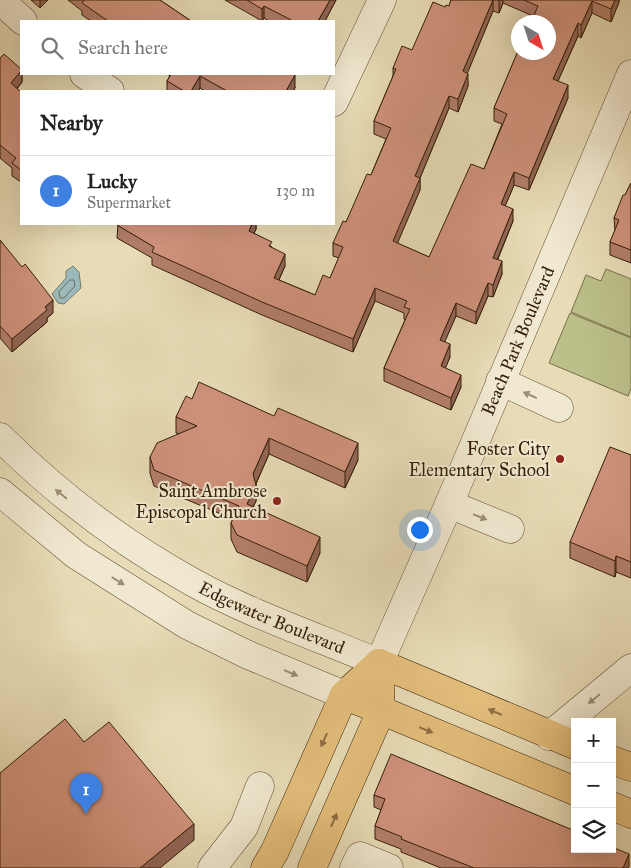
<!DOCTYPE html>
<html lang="en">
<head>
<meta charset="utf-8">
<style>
  :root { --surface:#fff; --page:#f6f6f6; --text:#222; --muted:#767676; --line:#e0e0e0; --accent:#2563eb }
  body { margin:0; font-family:"IM FELL Great Primer",serif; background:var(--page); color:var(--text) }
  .controls { position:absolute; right:15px; bottom:15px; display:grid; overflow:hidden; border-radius:0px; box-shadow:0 5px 20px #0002 }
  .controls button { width:45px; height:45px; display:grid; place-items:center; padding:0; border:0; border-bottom:1px solid var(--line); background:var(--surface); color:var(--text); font:25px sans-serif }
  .compass { position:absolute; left:511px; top:15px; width:45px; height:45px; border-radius:50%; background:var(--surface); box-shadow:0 5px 20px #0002; rotate:141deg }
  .you { position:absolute; left:419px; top:529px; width:18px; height:18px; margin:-12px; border:4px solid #fff; border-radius:50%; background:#1a73e8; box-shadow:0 0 0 8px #1a73e833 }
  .badge { display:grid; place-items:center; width:32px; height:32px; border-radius:50%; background:var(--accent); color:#fff; font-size:16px; font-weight:700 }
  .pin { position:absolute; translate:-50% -41px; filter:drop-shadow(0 1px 2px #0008) }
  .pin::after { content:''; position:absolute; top:26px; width:18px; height:15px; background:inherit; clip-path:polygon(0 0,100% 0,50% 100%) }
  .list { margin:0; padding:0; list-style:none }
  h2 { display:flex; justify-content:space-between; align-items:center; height:65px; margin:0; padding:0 20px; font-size:21px }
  h2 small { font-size:16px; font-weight:400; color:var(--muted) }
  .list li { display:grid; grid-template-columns:32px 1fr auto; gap:15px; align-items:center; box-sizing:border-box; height:70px; padding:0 20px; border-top:1px solid var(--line) }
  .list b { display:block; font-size:19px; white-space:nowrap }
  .list p { margin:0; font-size:16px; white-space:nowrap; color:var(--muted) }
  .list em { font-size:16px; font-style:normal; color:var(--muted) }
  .icon { flex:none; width:28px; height:28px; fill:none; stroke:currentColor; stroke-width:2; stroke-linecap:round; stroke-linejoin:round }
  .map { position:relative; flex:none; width:631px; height:868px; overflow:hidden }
  .search { position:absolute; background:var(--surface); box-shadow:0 5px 20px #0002; left:20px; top:20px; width:315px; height:55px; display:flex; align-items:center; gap:12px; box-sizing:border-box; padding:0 18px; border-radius:0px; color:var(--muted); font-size:19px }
  .panel { position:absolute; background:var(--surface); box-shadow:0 5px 20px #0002; left:20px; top:90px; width:315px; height:135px; border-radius:0px }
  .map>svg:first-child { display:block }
</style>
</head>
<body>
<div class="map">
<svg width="631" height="868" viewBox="0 0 631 868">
  <rect width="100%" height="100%" fill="#e8dcb6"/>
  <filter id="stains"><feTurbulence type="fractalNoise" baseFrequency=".004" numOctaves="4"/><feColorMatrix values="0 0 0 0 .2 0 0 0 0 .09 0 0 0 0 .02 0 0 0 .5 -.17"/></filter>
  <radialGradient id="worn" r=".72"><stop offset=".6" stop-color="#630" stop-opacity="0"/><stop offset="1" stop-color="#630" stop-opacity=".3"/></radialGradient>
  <g fill="#bbbf8a" stroke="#786f49">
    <polygon points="606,269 631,279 631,337 571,312 586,275 601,281"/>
    <polygon points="570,313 631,338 631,388 628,396 549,363"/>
  </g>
  <polygon fill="#9bb9b8" stroke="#727b72" points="73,266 79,272 81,288 64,304 58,303 52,294 66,278 66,271"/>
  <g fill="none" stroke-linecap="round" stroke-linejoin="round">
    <polygon stroke="#686c60" stroke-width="1" points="70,280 74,280 75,286 64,298 60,298 59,292"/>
    <g stroke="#614e34" stroke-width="29">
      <g id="minor">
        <polyline points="0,0 23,21"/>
        <polyline points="84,74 110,91"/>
        <polyline points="334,102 382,0"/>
        <polyline points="500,381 559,408"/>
        <path id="s1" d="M0,437c59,59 120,105 194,146 56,31 126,55 185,80l70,-159 182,-430"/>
        <polyline points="0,492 76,555 187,625 246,654 344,695"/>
        <polyline points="449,504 510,529"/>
        <polyline points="549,736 631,668"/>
        <polyline points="212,868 244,827 260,786"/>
        <polyline points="354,868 360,856 389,868"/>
      </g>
    </g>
    <g stroke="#341f08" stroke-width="29">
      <g id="major">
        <polyline points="379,663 575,745"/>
        <polyline points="344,695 575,791"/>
        <polyline points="612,760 631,767"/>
        <polyline points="612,806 631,814"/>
        <polyline points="265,868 275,851 344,695 379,663"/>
        <polyline points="312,868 381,711 379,663"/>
      </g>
    </g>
    <use href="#minor" stroke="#f0e8d0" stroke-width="28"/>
    <use href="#major" stroke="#e4be7b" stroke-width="28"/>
  </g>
  <g fill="#b27e6a" stroke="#341f08" fill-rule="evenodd">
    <polygon points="31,0 48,0 40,8"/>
    <polygon points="68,0 160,0 191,21 91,21 82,15 82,11"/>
    <polygon points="225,0 336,0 325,21 269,21 264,18 262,21"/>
    <path d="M451,0h168v2l-8,20 -19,-9 -11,25 -3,-2 -20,45 10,17 -39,92 -15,-5 -9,21 8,15 -15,38 4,15 -9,23 -5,-1 -12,28 -20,-8 -12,26 6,15 -5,11 16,19 -10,23 -67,-29v-13l21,-48 -1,-1v-6l-29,-12 -22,51 -91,-37 -110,-50v-7l-35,-20 1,-14h-1h139v5l-2,4 18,14 13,19 -6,14 36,15 15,-17 9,-20 -6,-2v-13l13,-21 25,-47 15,-36 -12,-5v-13l19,-45v-8l19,-18 33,-43 4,-1zM503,3l30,13 -39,92v13l8,3 -18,45 -55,88 -32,-14 23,-53v-12l29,-70 9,4 10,-26 -1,-13 26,-62 6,2z"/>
    <polygon points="0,58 22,74 22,82 17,89 21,92 21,182 12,176 12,168 0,158"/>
    <polygon points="167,74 292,74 295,88 293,91 205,91 200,88 198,91 167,91 167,81 170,76"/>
    <polygon points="631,183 631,263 610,255 610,242 615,231 614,218"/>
    <polygon points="0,240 53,313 47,318 47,322 12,352 0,338"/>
    <polygon points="192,399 358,460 345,488 269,454 256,484 256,501 253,507 320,553 307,582 237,552 231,539 231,523 233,519 154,486 150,473 150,457 179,434 176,433 176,417"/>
    <polygon points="631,455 631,578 616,572 615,577 570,558 570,542"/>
    <polygon points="374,795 629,867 628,868 441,868 401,852 401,849 375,839 375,826 381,810 374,807"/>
  </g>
  <g fill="#916656" stroke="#341f08">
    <polygon points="40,0 48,0 40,8"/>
    <polygon points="330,0 336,0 325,21 318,21"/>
    <polygon points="493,0 493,11 463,84 463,71"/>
    <polygon points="499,0 503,0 503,3 499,13"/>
    <polygon points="615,0 619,0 619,2 611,22 611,9"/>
    <polygon points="592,1 592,13 581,38 581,25"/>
    <polygon points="264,6 264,18 262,21 262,9"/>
    <polygon points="578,23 578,36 553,92 553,79"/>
    <polygon points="21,71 21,74 22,74 22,82 11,96 11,83"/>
    <polygon points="468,74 468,86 458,112 458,99"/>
    <polygon points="295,75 295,88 293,91 286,91"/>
    <polygon points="200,76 200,88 198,91 191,91"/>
    <polygon points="568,85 568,98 529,190 529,178"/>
    <polygon points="449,96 449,108 420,178 420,190 393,254 393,241 415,176"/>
    <polygon points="514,172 514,185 501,216 501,204"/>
    <polygon points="513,209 513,221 493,270 493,258"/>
    <polygon points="252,224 256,224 256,229 249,244 249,231"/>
    <polygon points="285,254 285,266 274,290 274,278"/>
    <polygon points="502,261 502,274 493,297 493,285"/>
    <polygon points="488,283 488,296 476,324 476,312"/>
    <polygon points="375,288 375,301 353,352 353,339"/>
    <polygon points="53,300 53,313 47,318 47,322 12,352 12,339 45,307"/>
    <polygon points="456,303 456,316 440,353 440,340"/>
    <polygon points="450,344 450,357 441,379 441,366"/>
    <polygon points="461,375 461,387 451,410 451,398"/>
    <polygon points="269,438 269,454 253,490 256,485 256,501 247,520 247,504 253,474"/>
    <polygon points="358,443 358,460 345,488 345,472"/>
    <polygon points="320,537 320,553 307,582 307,566"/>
    <polygon points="616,556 616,572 615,577 615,561"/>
    <polygon points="194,824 194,840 160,868 140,868"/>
    <polygon points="629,854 629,867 628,868 623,868"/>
  </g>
  <g fill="#cf927b" stroke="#341f08">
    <polygon points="84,0 160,0 191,21 108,21 82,3"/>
    <polygon points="247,0 330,0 318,21 293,21 264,6 262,9"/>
    <polygon points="451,0 493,0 463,71 468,74 458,99 449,96 415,176 420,178 393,241 429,257 471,164 484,169 507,114 494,108 518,51 518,52 548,52 548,22 531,22 538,6 524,0 615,0 611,9 592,1 581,25 578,23 553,79 568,85 529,178 514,172 501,204 513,209 493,258 502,261 493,285 488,283 476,312 456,303 440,340 450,344 441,366 461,375 451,398 384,368 410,309 404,307 407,301 375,288 353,339 262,302 152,252 154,247 117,225 118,224 252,224 249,231 272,242 269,246 285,254 274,278 315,295 323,275 330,278 343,247 333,243 343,221 346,222 367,174 371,175 391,128 374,121 396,69 393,68 402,46 412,50 433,2 445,7 446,5 449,6"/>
    <polygon points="4,54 21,69 21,71 11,83 21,92 21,170 12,163 16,158 0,145 0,58"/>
    <polygon points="171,74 292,74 295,75 286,91 227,91 200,76 191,91 184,91 167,81"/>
    <polygon points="631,183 631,250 610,242 619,220 614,218 623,195 625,195"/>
    <polygon points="0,240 22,267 25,264 53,300 45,307 47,310 12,339 0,326"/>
    <polygon points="199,382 274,416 278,408 358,443 345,472 269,438 253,474 256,485 247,504 320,537 307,566 237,535 231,523 239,506 154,470 150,457 157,443 197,426 176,417 186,396 192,399"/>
    <polygon points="610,447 631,455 631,562 616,556 615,561 570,542"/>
    <polygon points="65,719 84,742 109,722 194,824 140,868 0,868 0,773"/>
    <polygon points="391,754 575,831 575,849 612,849 612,847 629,854 623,868 474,868 401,839 402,837 375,826 385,799 374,795"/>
  </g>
  <defs><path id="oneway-solid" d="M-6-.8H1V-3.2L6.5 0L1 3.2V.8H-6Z" transform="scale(1.25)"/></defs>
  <g fill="#9b8e76">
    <use href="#oneway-solid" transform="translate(530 395) rotate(-156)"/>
    <use href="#oneway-solid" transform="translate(61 494) rotate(-141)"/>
    <use href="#oneway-solid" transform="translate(480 517) rotate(22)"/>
    <use href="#oneway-solid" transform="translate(118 581) rotate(32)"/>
    <use href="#oneway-solid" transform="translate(291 673) rotate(23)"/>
    <use href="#oneway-solid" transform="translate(594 699) rotate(141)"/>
  </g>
  <g fill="#8c6e42">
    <use href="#oneway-solid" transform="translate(495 712) rotate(-157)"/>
    <use href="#oneway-solid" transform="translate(426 730) rotate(22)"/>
    <use href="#oneway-solid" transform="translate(324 740) rotate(114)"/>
    <use href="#oneway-solid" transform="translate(334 820) rotate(-67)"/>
  </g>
  <g fill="#8f2418" stroke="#f0e8d0" stroke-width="2">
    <circle cx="560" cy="459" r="5"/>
    <circle cx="277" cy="501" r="5"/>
  </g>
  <g text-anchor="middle" stroke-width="4" stroke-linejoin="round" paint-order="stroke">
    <g font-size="18" fill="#341f08" stroke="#f0e8d0">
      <text dy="6" stroke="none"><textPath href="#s1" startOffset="796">Beach Park Boulevard</textPath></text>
      <text dy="6" stroke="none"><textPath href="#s1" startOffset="329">Edgewater Boulevard</textPath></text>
    </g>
    <g font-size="18" fill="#341f08" stroke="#f0e8d0" text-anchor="end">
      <text x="550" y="455">Foster City<tspan x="550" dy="21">Elementary School</tspan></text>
      <text x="267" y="497">Saint Ambrose<tspan x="267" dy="21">Episcopal Church</tspan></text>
    </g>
  </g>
  <rect width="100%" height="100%" filter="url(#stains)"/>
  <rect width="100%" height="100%" fill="url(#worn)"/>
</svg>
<div class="controls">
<button>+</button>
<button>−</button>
<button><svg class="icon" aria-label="layers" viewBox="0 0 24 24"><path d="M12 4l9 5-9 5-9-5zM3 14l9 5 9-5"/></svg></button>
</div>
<svg class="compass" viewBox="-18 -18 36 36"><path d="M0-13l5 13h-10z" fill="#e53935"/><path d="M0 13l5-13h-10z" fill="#767676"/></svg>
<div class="you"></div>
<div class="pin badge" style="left:86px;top:814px;background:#3f7fe0">1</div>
<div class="search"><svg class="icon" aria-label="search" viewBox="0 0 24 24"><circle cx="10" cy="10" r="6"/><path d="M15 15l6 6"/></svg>Search here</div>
<section class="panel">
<h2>Nearby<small></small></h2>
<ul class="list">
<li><span class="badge" style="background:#3f7fe0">1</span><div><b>Lucky</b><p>Supermarket</p></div><em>130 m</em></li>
</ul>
</section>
</div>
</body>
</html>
